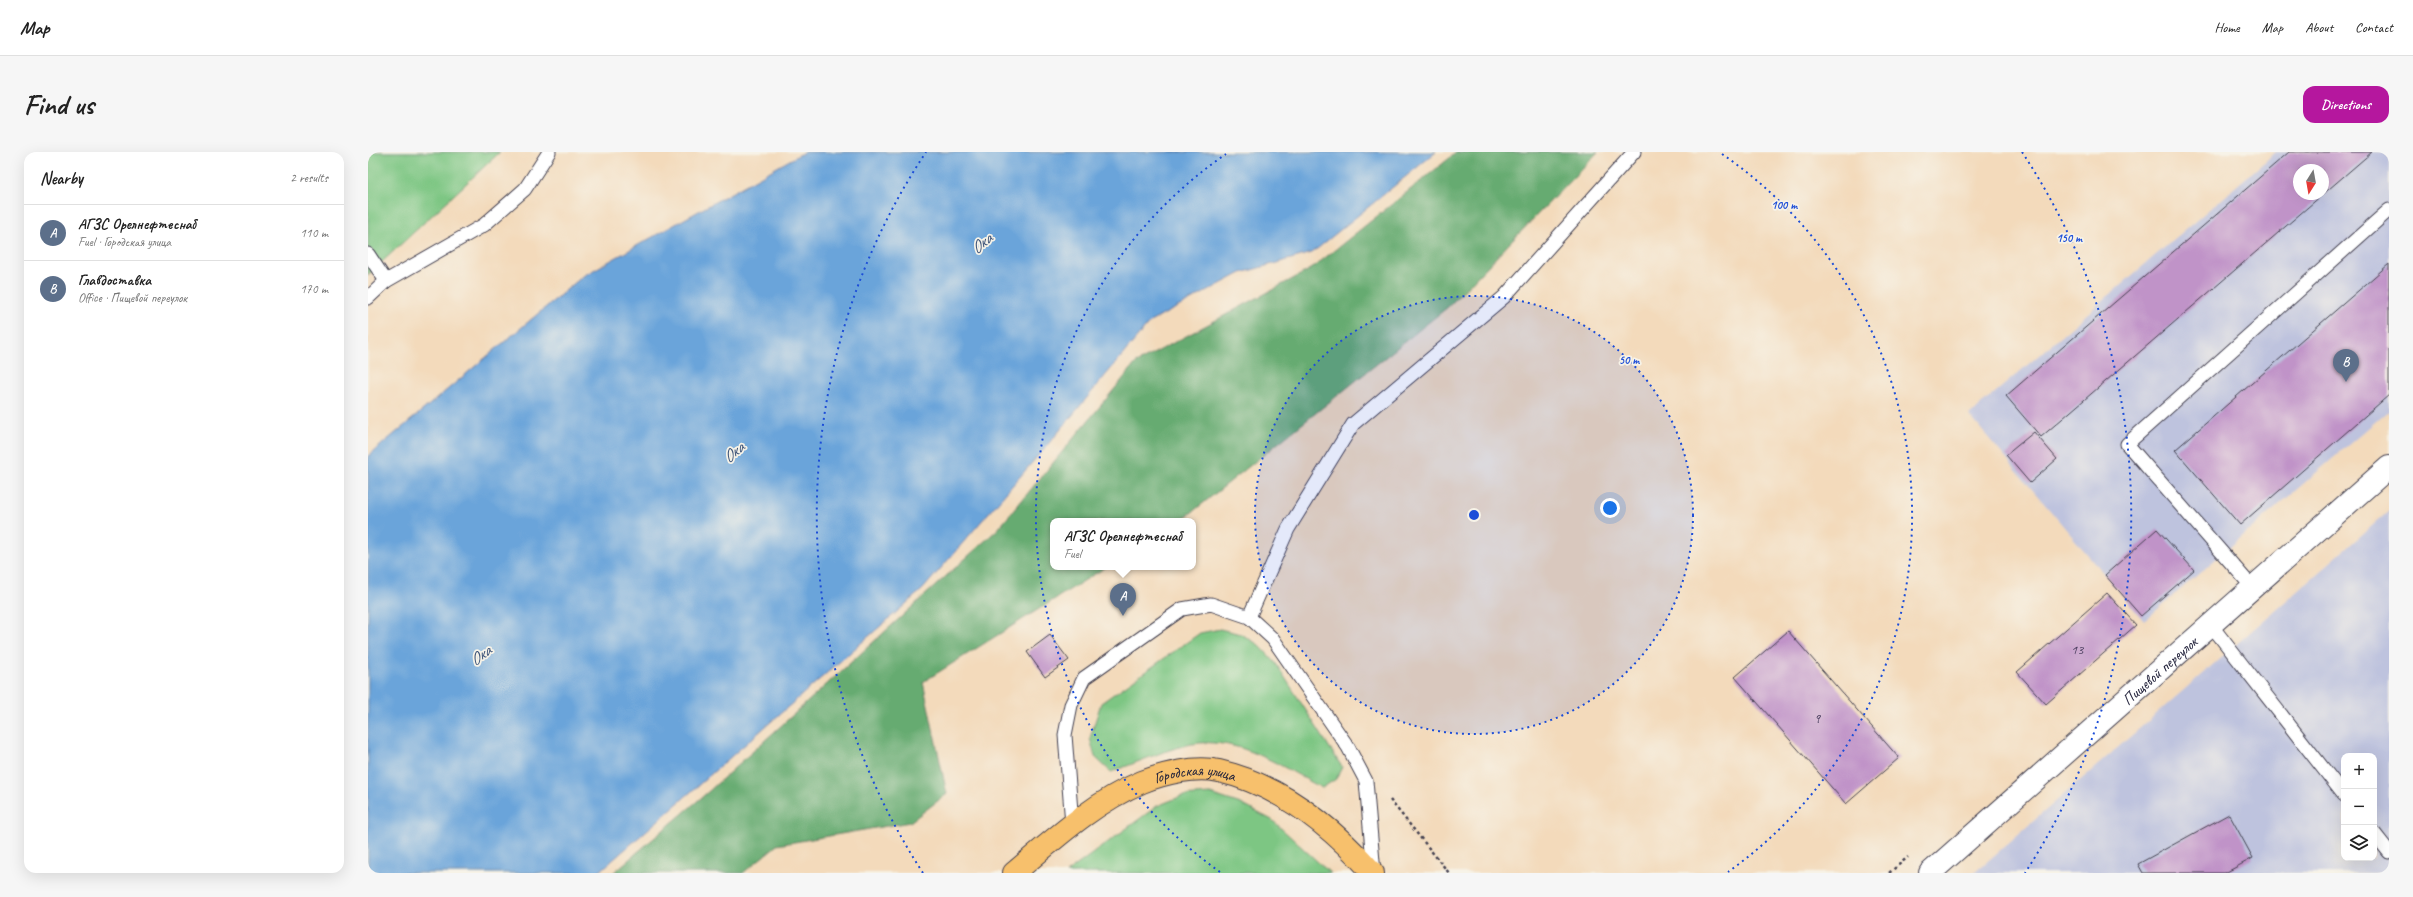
<!DOCTYPE html>
<html lang="en">
<head>
<meta charset="utf-8">
<style>
  :root { --surface:#fff; --page:#f6f6f6; --text:#222; --muted:#767676; --line:#e0e0e0; --accent:#b5179e }
  body { margin:0; font-family:Caveat,sans-serif; background:var(--page); color:var(--text) }
  .controls { position:absolute; right:12px; bottom:12px; display:grid; overflow:hidden; border-radius:8px; box-shadow:0 4px 16px #0002 }
  .controls button { width:36px; height:36px; display:grid; place-items:center; padding:0; border:0; border-bottom:1px solid var(--line); background:var(--surface); color:var(--text); font:20px sans-serif }
  .compass { position:absolute; left:1925px; top:12px; width:36px; height:36px; border-radius:50%; background:var(--surface); box-shadow:0 4px 16px #0002; rotate:191deg }
  .you { position:absolute; left:1242px; top:356px; width:14px; height:14px; margin:-10px; border:3px solid #fff; border-radius:50%; background:#1a73e8; box-shadow:0 0 0 6px #1a73e833 }
  .badge { display:grid; place-items:center; width:26px; height:26px; border-radius:50%; background:var(--accent); color:#fff; font-size:13px; font-weight:700 }
  .pin { position:absolute; translate:-50% -33px; filter:drop-shadow(0 1px 2px #0008) }
  .pin::after { content:''; position:absolute; top:21px; width:14px; height:12px; background:inherit; clip-path:polygon(0 0,100% 0,50% 100%) }
  .popup { position:absolute; left:682px; top:366px; width:146px; height:52px; box-sizing:border-box; display:grid; place-content:center; border-radius:8px; background:var(--surface); filter:drop-shadow(0 1px 3px #0005); font-size:13px; white-space:nowrap; color:var(--muted) }
  .popup b { font-size:15px; color:var(--text) }
  .popup::after { content:''; position:absolute; left:50%; top:100%; margin-left:-8px; border:8px solid transparent; border-top-color:var(--surface) }
  .list { margin:0; padding:0; list-style:none }
  h2 { display:flex; justify-content:space-between; align-items:center; height:52px; margin:0; padding:0 16px; font-size:17px }
  h2 small { font-size:13px; font-weight:400; color:var(--muted) }
  .list li { display:grid; grid-template-columns:26px 1fr auto; gap:12px; align-items:center; box-sizing:border-box; height:56px; padding:0 16px; border-top:1px solid var(--line) }
  .list b { display:block; font-size:15px; white-space:nowrap }
  .list p { margin:0; font-size:13px; white-space:nowrap; color:var(--muted) }
  .list em { font-size:13px; font-style:normal; color:var(--muted) }
  .icon { flex:none; width:22px; height:22px; fill:none; stroke:currentColor; stroke-width:2; stroke-linecap:round; stroke-linejoin:round }
  .map { position:relative; flex:none; width:2021px; height:721px; overflow:hidden; border-radius:12px }
  header { display:flex; align-items:center; gap:24px; box-sizing:border-box; height:56px; padding:0 20px; background:var(--surface); border-bottom:1px solid var(--line) }
  header strong { font-size:19px }
  nav { display:flex; gap:22px; margin-inline-start:auto; font-size:14px }
  .intro { display:flex; align-items:center; justify-content:space-between; box-sizing:border-box; height:96px; padding:0 24px }
  h1 { margin:0; font-size:28px }
  .button { padding:10px 18px; border-radius:12px; background:var(--accent); color:#fff; font-size:14px; font-weight:700 }
  main { display:flex; gap:24px; padding:0 24px }
  aside { flex:1; background:var(--surface); border-radius:12px; box-shadow:0 4px 16px #0002 }
  .map>svg:first-child { display:block }
</style>
</head>
<body>
<header>
<strong>Map</strong>
<nav><a>Home</a><a>Map</a><a>About</a><a>Contact</a></nav>
</header>
<div class="intro"><h1>Find us</h1><a class="button">Directions</a></div>
<main>
<aside>
<h2>Nearby<small>2 results</small></h2>
<ul class="list">
<li><span class="badge" style="background:#5c6f8a">A</span><div><b>АГЗС Орелнефтеснаб</b><p>Fuel · Городская улица</p></div><em>110 m</em></li>
<li><span class="badge" style="background:#5c6f8a">B</span><div><b>Главдоставка</b><p>Office · Пищевой переулок</p></div><em>170 m</em></li>
</ul>
</aside>
<div class="map">
<svg width="2021" height="721" viewBox="0 0 2021 721">
  <rect width="100%" height="100%" fill="#f7f3e8"/>
  <filter id="ink" filterUnits="userSpaceOnUse"><feTurbulence type="fractalNoise" baseFrequency=".025" numOctaves="2"/><feDisplacementMap in="SourceGraphic" scale="8" xChannelSelector="R" yChannelSelector="G"/><feConvolveMatrix kernelMatrix="1 2 1 2 8 2 1 2 1" color-interpolation-filters="sRGB"/></filter>
  <filter id="wash" filterUnits="userSpaceOnUse"><feTurbulence type="fractalNoise" baseFrequency=".012" numOctaves="4" result="noise"/><feDisplacementMap in="SourceGraphic" scale="16" xChannelSelector="R" yChannelSelector="G"/><feGaussianBlur stdDeviation="0.9" result="paint"/><feColorMatrix in="noise" values="0 0 0 0 0 0 0 0 0 0 0 0 0 0 0 0 0 1.4 0 .05"/><feComposite in="paint" operator="in"/></filter>
  <g filter="url(#wash)">
    <rect width="100%" height="100%" fill="#f3dabb"/>
    <g fill="#bec3de" fill-rule="evenodd">
      <path d="M1908,0h113v258l-245,211 -175,-206zM1931,18h24v24h-24z"/>
      <path d="M2021,359v362h-415zM1976,604h30v102h-30z"/>
    </g>
    <g fill="#7dc683" stroke="#50745f">
      <polygon points="0,0 132,0 0,123"/>
      <path d="M852,477l21,5 18,11 16,17 67,105 -6,12 -14,9c-40,-21 -83,-52 -130,-44 -23,4 -58,20 -81,28l-16,-15 -5,-19 11,-35 99,-70z"/>
      <polygon points="842,642 873,652 904,668 962,721 698,721 789,654 814,644"/>
    </g>
    <polygon fill="#66ab71" stroke="#446656" points="1089,0 1230,0 1080,155 823,361 811,369 685,369 685,415 738,415 555,530 579,642 542,670 409,693 375,721 245,721 341,639 630,377 768,211 943,117"/>
    <polygon fill="#6aa4da" stroke="#46638a" points="436,0 1068,0 944,101 873,121 782,170 688,283 555,437 230,721 0,721 0,304 215,124"/>
    <g id="blocks">
      <g fill="#c093c8" fill-rule="evenodd">
        <path d="M1921,0h83l-331,285 -35,-41zM1931,18h24v24h-24z"/>
        <polygon points="2021,112 2021,243 1872,373 1807,298"/>
        <polygon points="1666,280 1689,307 1662,331 1638,303"/>
        <polygon points="1789,377 1826,418 1773,464 1737,423"/>
        <polygon points="1739,441 1768,473 1678,552 1649,520"/>
        <polygon points="1420,479 1531,606 1478,652 1367,525"/>
        <polygon points="682,483 701,508 677,525 659,500"/>
        <polygon points="1861,662 1885,706 1857,721 1775,721 1770,712"/>
      </g>
    </g>
  </g>
  <g filter="url(#ink)">
    <use href="#blocks" fill-opacity="0" stroke="#413e4e" stroke-width="1"/>
    <g fill="none" stroke-linecap="round" stroke-linejoin="round">
      <g stroke="#413e4e" stroke-width="15">
        <g id="lane">
          <polyline points="0,102 18,129"/>
          <polyline points="0,146 18,129 116,73 157,37 181,0"/>
          <polyline points="1885,436 1759,292 2021,58"/>
          <polyline points="881,465 920,377 985,272 1136,145 1266,0"/>
          <polyline points="1843,473 1976,643"/>
          <polyline points="704,672 697,583 703,553 716,526 814,457 843,452 881,465 905,487 980,595 998,629 1006,721"/>
          <polyline points="2006,681 2021,700"/>
        </g>
      </g>
      <g stroke="#413e4e" stroke-width="24">
        <g id="street">
          <path id="s1" d="M1562,721l459,-406"/>
        </g>
      </g>
      <g stroke="#413e4e" stroke-width="24">
        <g id="highway">
          <path id="s2" d="M646,721c39,-33 80,-71 128,-91 23,-9 53,-16 77,-11 61,14 113,56 154,102"/>
        </g>
      </g>
      <g stroke="#413e4e" stroke-width="2.5" stroke-dasharray="3 3" stroke-linecap="butt">
        <polyline points="1022,648 1081,721"/>
        <polyline points="1521,721 1540,705"/>
      </g>
      <use href="#lane" stroke="#fff" stroke-width="13"/>
      <use href="#street" stroke="#fff" stroke-width="22"/>
      <use href="#highway" stroke="#f7c06c" stroke-width="22"/>
    </g>
  </g>
  <circle cx="1106" cy="363" r="219" fill="#1d4ed8" fill-opacity=".12"/>
  <g fill="none" stroke="#1d4ed8" stroke-width="2" stroke-dasharray="2 4">
    <circle cx="1106" cy="363" r="219"/>
    <path d="M852 720A438 438 0 0 1 858 2M1354 2A438 438 0 0 1 1360 720"/>
    <path d="M555 721A657 657 0 0 1 558 0M1654 0A657 657 0 0 1 1657 721"/>
  </g>
  <g text-anchor="middle" stroke-width="3.5" stroke-linejoin="round" paint-order="stroke">
    <g font-size="14" fill="#4a3e5e">
      <text x="1709" y="502">13</text>
      <text x="1449" y="571">9</text>
    </g>
    <g font-size="16" fill="#22223b" stroke="#f7f3e8">
      <text dy="6" stroke="none"><textPath href="#s1" startOffset="306">Пищевой переулок</textPath></text>
      <text dy="6" stroke="none"><textPath href="#s2" startOffset="212">Городская улица</textPath></text>
    </g>
    <g font-size="17" font-style="italic" fill="#3f567b" stroke="#f7f3e8">
      <text transform="translate(613 91) rotate(-40)" y="6">Ока</text>
      <text transform="translate(365 300) rotate(-40)" y="6">Ока</text>
      <text transform="translate(112 503) rotate(-37)" y="6">Ока</text>
    </g>
  </g>
  <circle cx="1106" cy="363" r="6" fill="#1d4ed8" stroke="#f7f3e8" stroke-width="2"/>
  <g font-size="12" text-anchor="middle" font-weight="bold" fill="#1d4ed8" stroke="#f7f3e8" stroke-width="3.5" stroke-linejoin="round" paint-order="stroke">
    <text x="1416" y="57">100 m</text>
    <text x="1701" y="90">150 m</text>
    <text x="1261" y="212">50 m</text>
  </g>
</svg>
<div class="controls">
<button>+</button>
<button>−</button>
<button><svg class="icon" aria-label="layers" viewBox="0 0 24 24"><path d="M12 4l9 5-9 5-9-5zM3 14l9 5 9-5"/></svg></button>
</div>
<svg class="compass" viewBox="-18 -18 36 36"><path d="M0-13l5 13h-10z" fill="#e53935"/><path d="M0 13l5-13h-10z" fill="#767676"/></svg>
<div class="you"></div>
<div class="pin badge" style="left:755px;top:464px;background:#5c6f8a">A</div>
<div class="popup"><b>АГЗС Орелнефтеснаб</b>Fuel</div>
<div class="pin badge" style="left:1978px;top:230px;background:#5c6f8a">B</div>
</div>
</main>
</body>
</html>
